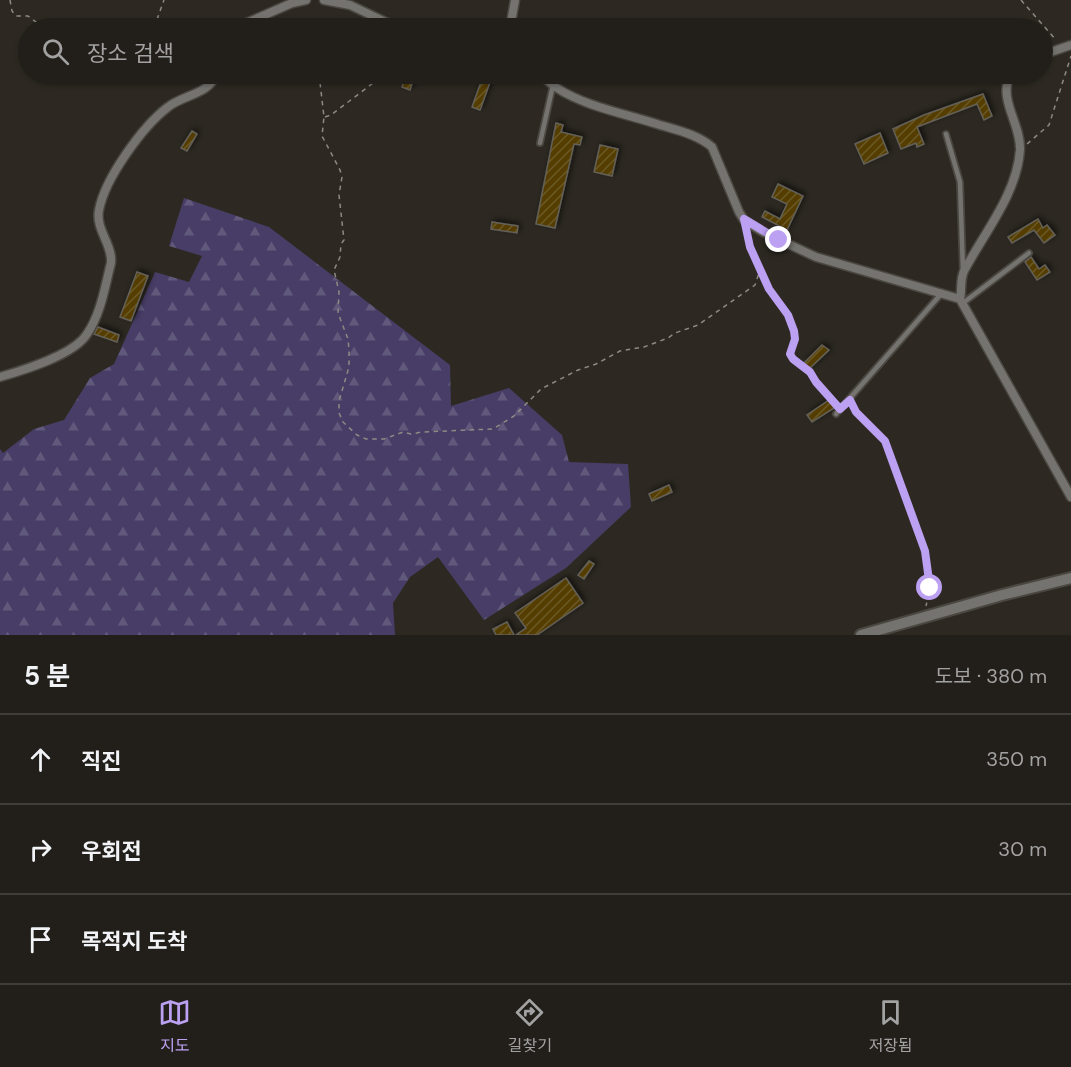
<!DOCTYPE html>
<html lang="ko">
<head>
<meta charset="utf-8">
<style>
  :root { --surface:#221f1a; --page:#2a2723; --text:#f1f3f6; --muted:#a2a2a2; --line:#3f3d39; --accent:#bca0f2 }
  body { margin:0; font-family:"DM Sans","Noto Sans KR",sans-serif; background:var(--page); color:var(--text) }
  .stop { position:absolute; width:18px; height:18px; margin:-14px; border:4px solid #bca0f2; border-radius:50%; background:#fff }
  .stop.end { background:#bca0f2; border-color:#fff; box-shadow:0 2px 6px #0008 }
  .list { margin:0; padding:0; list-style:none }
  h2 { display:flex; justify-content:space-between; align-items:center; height:78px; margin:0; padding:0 24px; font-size:26px }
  h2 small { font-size:20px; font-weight:400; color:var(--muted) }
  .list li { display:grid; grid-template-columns:39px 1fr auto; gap:18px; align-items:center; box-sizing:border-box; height:90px; padding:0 24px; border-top:2px solid var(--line) }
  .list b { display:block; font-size:22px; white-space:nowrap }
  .list em { font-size:20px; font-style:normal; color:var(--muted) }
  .icon { flex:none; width:33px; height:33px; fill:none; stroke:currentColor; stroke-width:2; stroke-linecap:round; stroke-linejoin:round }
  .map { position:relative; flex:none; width:1071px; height:635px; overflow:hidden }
  .search { position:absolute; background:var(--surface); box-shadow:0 2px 4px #0004; left:18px; right:18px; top:18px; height:66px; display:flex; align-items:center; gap:15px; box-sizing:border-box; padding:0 21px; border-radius:33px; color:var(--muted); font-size:22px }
  .sheet { height:348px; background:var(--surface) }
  nav { display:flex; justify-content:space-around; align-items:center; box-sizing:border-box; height:84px; border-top:2px solid var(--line); background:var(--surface); font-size:16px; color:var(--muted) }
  nav a { display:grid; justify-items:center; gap:3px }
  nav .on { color:var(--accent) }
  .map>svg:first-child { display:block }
</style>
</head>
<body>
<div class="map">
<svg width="1071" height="635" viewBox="0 0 1071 635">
  <defs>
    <pattern id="forest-firs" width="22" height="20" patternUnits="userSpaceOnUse" patternTransform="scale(1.5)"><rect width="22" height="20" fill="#473d66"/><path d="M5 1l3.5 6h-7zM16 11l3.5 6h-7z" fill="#61597b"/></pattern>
    <pattern id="building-hatch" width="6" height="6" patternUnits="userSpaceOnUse" patternTransform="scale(1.5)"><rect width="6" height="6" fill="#543e03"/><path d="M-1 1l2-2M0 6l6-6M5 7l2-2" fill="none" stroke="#6c5a27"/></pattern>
    <filter id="shadow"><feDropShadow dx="2.5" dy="-2.5" stdDeviation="3" flood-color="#0009"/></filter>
  </defs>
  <rect width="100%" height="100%" fill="#2d2922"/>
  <polygon fill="url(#forest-firs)" points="184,198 269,227 450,365 451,406 509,388 562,435 569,462 628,464 631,507 566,568 484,620 438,557 410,577 393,603 395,635 0,635 0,449 3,453 34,429 64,420 90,378 114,364 155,272 189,282 202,256 169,246"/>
  <g fill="url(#building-hatch)" stroke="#646058" stroke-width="1.5" filter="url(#shadow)">
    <polygon points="406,74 415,74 410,90 402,87"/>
    <polygon points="457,74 493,74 480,110 472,107 481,82 456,75"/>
    <polygon points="983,94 992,116 984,120 977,104 917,127 924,144 917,147 916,143 901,149 893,129 924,115"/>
    <polygon points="556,123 563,125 561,132 582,137 580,145 574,144 555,228 536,224"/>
    <polygon points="192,131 197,134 187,151 181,148"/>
    <polygon points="880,133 888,153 864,164 855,144"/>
    <polygon points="600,145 618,149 612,176 594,172"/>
    <polygon points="778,184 803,196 787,230 762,217 765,211 780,219 787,204 772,197"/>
    <polygon points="1038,219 1043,228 1047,225 1055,235 1044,243 1034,230 1012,243 1008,237"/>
    <polygon points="492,222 518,226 517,233 491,229"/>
    <polygon points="1031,257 1039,269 1045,265 1050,272 1037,280 1025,262"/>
    <polygon points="137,272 148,276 131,321 120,317"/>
    <polygon points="98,327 119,335 117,342 94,334"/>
    <polygon points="822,345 829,350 810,368 804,363"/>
    <polygon points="829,400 834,408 812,422 807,415"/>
    <polygon points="669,485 672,492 652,501 649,494"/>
    <polygon points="589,561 594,564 584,579 578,575"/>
    <polygon points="566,578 583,603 537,635 516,635 526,628 515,613"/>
    <polygon points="507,622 514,635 496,635 493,629"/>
  </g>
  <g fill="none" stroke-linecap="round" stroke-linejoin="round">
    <g stroke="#4a4640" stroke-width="8">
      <g id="service">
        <polyline points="946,134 960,182 963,271"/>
        <polyline points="540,143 553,85"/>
        <polyline points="963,303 1029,253"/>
        <polyline points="836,414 941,294"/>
      </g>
    </g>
    <g stroke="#4a4640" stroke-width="11">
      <g id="minor">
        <polyline points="324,0 350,5 398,28"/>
        <polyline points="235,28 292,3 306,0"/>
        <polyline points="510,28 515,0"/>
        <polyline points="1042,55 1071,45"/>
        <path d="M539,74c6,4 12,10 18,14 27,18 69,26 100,36 19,6 40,10 55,23l27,65 5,8 21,13 51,24 144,42 111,198"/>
        <path d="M960,299c2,-9 0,-20 4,-28 20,-38 53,-77 56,-121 1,-27 -22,-49 -10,-76"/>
        <path d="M0,377c24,-7 74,-22 87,-43 14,-20 18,-48 24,-71 2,-18 -16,-34 -12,-53 6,-32 44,-84 69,-103 15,-12 42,-13 48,-33"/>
      </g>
    </g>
    <g stroke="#4a4640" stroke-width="14">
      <polyline id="tertiary" points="861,635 1002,595 1071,578"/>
    </g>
    <g stroke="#8d8a84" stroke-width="1.5" stroke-dasharray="4.5 4.5" stroke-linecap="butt">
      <polyline points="10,0 12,11 16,16 28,16 36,22 83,28"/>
      <polyline points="1021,0 1056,40"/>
      <polyline points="154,28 164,0"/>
      <polyline points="192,74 199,82"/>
      <polyline points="319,74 324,117 322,136 340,170 342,177 339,195 344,240 341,244 340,257 334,270 339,292 338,313 348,339 349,350 349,367 339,401 339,413 343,422 357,435 366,439 384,439 403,432 411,434 422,432 493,429 514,416 541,389 578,370 596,364 620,351 644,347 668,338 675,333 698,325 755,285 760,270"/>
      <polyline points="325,117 331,115 385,74"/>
      <polyline points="1027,144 1049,125 1071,56"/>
      <path d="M745,230l5,17 19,42 22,32 4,18 -4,16c4,8 12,10 18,17 9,10 17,21 26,32"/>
      <polyline points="853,407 885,441 897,473 925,551 930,588 926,606"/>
    </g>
    <use href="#service" stroke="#75736f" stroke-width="4.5"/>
    <use href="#minor" stroke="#75736f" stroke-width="8"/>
    <use href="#tertiary" stroke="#75736f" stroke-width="10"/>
  </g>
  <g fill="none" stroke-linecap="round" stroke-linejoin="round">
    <polyline stroke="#bca0f2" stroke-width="8" points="779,240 744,219 750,247 769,289 788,315 794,331 795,339 790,354 793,359 810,372 816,382 840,409 850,400 856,412 885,441 925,551 930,588"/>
  </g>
</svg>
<div class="stop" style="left:930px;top:588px"></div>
<div class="stop end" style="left:779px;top:240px"></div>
<div class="search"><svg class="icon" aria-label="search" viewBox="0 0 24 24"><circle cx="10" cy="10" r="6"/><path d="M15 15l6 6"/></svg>장소 검색</div>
</div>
<section class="sheet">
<h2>5 분<small>도보 · 380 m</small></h2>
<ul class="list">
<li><svg class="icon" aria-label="ahead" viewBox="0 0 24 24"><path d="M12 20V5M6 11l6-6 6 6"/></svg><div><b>직진</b></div><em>350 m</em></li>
<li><svg class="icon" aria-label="right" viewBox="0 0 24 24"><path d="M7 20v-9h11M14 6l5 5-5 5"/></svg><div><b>우회전</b></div><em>30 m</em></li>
<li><svg class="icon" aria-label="arrive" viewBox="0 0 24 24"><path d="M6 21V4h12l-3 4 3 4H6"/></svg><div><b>목적지 도착</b></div></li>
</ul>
</section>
<nav>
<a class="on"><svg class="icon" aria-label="map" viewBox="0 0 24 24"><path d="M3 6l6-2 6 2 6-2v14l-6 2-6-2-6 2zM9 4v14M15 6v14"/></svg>지도</a>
<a><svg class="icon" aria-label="directions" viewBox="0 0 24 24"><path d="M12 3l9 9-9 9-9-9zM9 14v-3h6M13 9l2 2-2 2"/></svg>길찾기</a>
<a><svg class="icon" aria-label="saved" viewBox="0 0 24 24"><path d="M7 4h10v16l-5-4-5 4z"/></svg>저장됨</a>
</nav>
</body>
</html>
